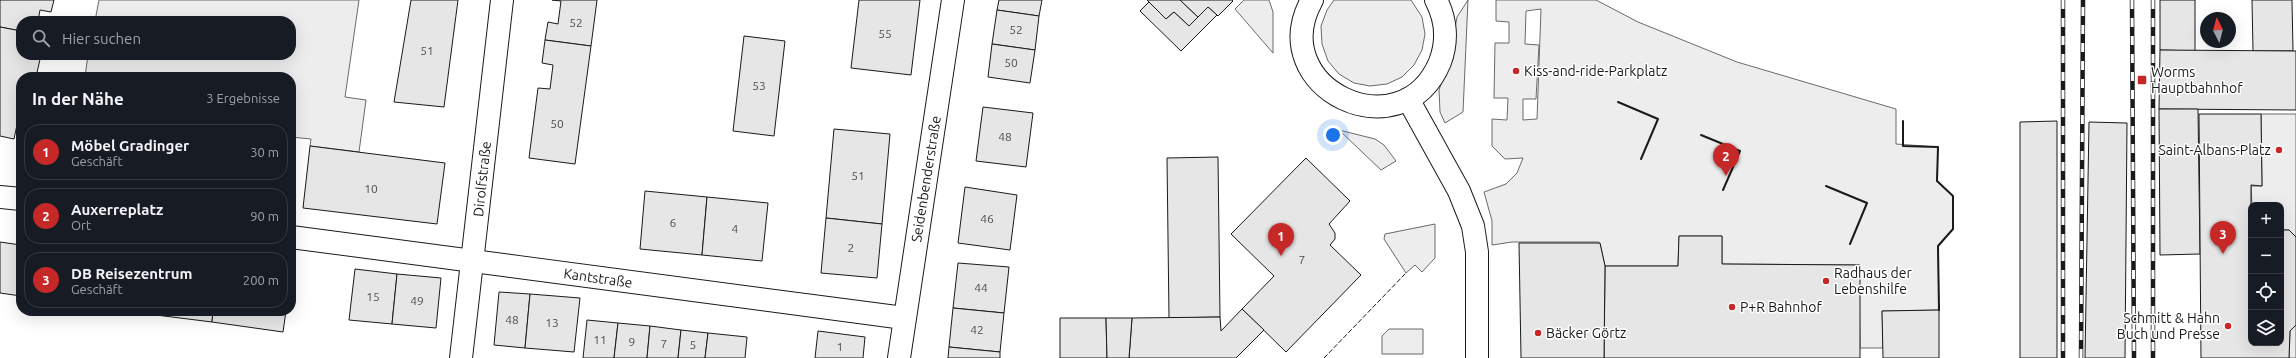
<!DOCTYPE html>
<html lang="de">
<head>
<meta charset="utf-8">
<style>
  :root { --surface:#171b24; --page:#20242c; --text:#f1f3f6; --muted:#9ea1a6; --line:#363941; --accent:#c62828 }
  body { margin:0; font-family:Ubuntu,sans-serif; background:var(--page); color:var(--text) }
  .controls { position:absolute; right:12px; bottom:12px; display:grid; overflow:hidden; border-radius:8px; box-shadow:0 4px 16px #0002 }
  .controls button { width:36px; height:36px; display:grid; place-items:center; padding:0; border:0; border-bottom:1px solid var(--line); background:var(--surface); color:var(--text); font:20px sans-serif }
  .compass { position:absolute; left:2200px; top:12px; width:36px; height:36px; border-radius:50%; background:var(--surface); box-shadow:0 4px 16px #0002; rotate:354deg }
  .you { position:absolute; left:1333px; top:135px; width:14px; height:14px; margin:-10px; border:3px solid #fff; border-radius:50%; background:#1a73e8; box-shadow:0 0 0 6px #1a73e833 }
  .badge { display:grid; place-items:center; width:26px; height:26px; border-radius:50%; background:var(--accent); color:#fff; font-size:13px; font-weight:700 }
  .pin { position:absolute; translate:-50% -33px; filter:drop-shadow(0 1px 2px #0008) }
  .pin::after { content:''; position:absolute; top:21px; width:14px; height:12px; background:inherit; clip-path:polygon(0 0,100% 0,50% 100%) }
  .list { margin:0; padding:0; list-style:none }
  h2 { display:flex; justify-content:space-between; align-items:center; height:52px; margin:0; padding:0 16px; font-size:17px }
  h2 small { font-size:13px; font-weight:400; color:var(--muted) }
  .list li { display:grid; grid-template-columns:26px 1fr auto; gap:12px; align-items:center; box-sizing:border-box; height:56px; margin:0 8px 8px; padding:0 8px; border:1px solid var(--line); border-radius:16px }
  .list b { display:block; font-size:15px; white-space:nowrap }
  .list p { margin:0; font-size:13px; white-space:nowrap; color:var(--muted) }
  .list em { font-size:13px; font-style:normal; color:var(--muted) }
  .icon { flex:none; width:22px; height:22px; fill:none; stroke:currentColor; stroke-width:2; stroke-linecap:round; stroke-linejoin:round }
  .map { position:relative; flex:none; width:2296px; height:358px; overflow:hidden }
  .search { position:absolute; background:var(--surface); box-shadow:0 4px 16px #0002; left:16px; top:16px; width:280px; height:44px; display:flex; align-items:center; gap:10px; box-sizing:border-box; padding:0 14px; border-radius:16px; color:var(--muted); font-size:15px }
  .panel { position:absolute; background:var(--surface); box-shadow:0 4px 16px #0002; left:16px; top:72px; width:280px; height:244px; border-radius:16px }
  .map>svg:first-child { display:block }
</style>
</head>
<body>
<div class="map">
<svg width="2296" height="358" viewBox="0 0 2296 358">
  <rect width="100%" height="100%" fill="#fff"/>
  <g fill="#ededed" stroke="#6a6a6a" fill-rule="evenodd">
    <polygon points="99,0 359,0 345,97 366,100 359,152 310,146 311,139 291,137 291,77 85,77 88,55 291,55 291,21 95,21"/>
    <polygon points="1244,0 1269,0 1273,12 1273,53 1235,9"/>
    <polygon points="1334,0 1411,0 1422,17 1425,34 1422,50 1414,65 1402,77 1387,84 1370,86 1354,83 1339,74 1328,61 1322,44 1321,26 1327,10"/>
    <polygon points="1468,0 1463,112 1445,123 1440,112 1439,90 1450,58 1457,17"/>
    <path d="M1496,0h100l42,22 99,40 159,47v35l42,3 -1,33 16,16v33l-15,17 1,64 -57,1 1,37h-23l-1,-83 -137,-1v-28h-43l-1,30h-73l-5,-23 -2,-1h-86l-20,3v-24l-8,-29 22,-8 11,-11 6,-15 -18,1 -13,-13v-27l15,1 1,-22h-14l1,-55h14v-21l-13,-1zM1541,9l-4,110 -14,1v-21h13l3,-54 -14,-1 1,-33z"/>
    <polygon points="2261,114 2296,114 2296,237 2289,230 2281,230 2281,205 2252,205 2251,186 2262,186"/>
    <polygon points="1339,130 1375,139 1384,145 1396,161 1381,170"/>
    <polygon points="1435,224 1435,258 1422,272 1415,265 1406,273 1384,239 1385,234"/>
    <polygon points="2296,325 2296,358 2289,358 2290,331"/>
    <polygon points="1389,329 1423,329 1423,354 1382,354 1382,336"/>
  </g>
  <g fill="#e6e6e6" stroke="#1a1a1a">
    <polygon points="0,0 54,0 51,12 40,10 38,21 21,21 21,31 0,27"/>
    <polygon points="411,0 458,0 444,107 394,102"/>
    <polygon points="552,0 597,0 591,46 545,40 548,22 558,24 561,1"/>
    <polygon points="859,0 920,0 911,75 851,68"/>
    <polygon points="999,0 1042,0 1039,16 997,10"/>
    <polygon points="1147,0 1180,0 1198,17 1189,26 1174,12 1166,19"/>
    <polygon points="1180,0 1232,0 1233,1 1218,16 1208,7 1198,17"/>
    <polygon points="2160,0 2195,0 2195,51 2160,50"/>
    <polygon points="2252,0 2292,0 2293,51 2253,51"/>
    <polygon points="1149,2 1166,19 1174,12 1189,26 1208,7 1217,15 1181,51 1140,11"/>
    <polygon points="997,10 1039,16 1035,50 992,44"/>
    <polygon points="0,27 21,31 21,55 41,55 36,77 21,77 21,120 18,120 14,139 0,136"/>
    <polygon points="744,36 785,41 774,136 733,131"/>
    <polygon points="545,40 591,46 575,164 529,158 538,88 550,89 553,65 542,63"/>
    <polygon points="992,44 1035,50 1030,83 988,77"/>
    <polygon points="2160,50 2296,51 2296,110 2159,109"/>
    <polygon points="983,107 1033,113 1026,167 976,161"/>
    <polygon points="2159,109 2198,109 2200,254 2160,255"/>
    <polygon points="2199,114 2261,114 2262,186 2251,185 2251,343 2281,343 2281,230 2289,230 2296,237 2296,325 2290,331 2289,358 2201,358"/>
    <polygon points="2057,121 2057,358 2020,358 2020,122"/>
    <polygon points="2089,122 2127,123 2125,358 2085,358"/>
    <polygon points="834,129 890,134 882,224 826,218"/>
    <polygon points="310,146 445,163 437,224 303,208"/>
    <polygon points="1218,157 1220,317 1169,318 1167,158"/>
    <polygon points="1306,158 1350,201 1329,224 1335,233 1335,239 1330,245 1361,275 1286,352 1242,309 1274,276 1231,234"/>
    <polygon points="965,187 1017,195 1010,250 958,243"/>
    <polygon points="645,191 707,197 702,255 640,249"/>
    <polygon points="707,197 768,203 762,261 702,255"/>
    <polygon points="826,218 882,224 877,278 821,273"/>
    <polygon points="1679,236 1722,236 1722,264 1860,265 1860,358 1604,358 1605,266 1678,266"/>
    <polygon points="0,242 21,245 21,296 0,293"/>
    <polygon points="1519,243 1600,243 1605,266 1604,358 1521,358"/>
    <polygon points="958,263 1009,267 1004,313 953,308"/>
    <polygon points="355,269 397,274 392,324 349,320"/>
    <polygon points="397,274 441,278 436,328 392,324"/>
    <polygon points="499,292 530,294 525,348 494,345"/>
    <polygon points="530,294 580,298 574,352 525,348"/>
    <polygon points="953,308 1004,313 1000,352 949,347"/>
    <polygon points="1242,309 1264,330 1236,358 1129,358 1132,318 1220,317 1221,331"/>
    <polygon points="1939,310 1939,358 1883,358 1882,311"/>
    <polygon points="140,311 213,311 212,322 140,313"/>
    <polygon points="213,311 286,311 283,332 212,322"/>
    <polygon points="1060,318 1106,318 1107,358 1060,358"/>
    <polygon points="1106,318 1132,318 1129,358 1107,358"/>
    <polygon points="587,320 618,323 614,358 583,358"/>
    <polygon points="618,323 650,326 647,358 614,358"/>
    <polygon points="650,326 681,330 678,358 647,358"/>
    <polygon points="681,330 708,333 705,358 678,358"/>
    <polygon points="818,331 865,337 863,358 815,358"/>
    <polygon points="708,333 747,337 745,358 705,358"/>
    <polygon points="949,347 1000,352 1000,358 948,358"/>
  </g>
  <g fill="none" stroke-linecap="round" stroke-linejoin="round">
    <g stroke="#1a1a1a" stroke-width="24">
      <g id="minor">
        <polyline points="0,197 21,199"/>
        <polyline points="291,237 904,318"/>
        <polyline points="461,358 502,0"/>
        <polyline points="899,358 953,0"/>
      </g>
    </g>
    <g stroke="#1a1a1a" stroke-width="24">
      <g id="tertiary">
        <path d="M1312,0c-49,88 90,154 128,62 8,-21 6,-43 -4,-62"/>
        <polyline points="1408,99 1459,191 1473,226 1477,252 1477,358"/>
      </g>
    </g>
    <use href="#minor" stroke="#fff" stroke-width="22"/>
    <use href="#tertiary" stroke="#fff" stroke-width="22"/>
    <g stroke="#1a1a1a" stroke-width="4.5">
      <g id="rail">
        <polyline points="2063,0 2063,358"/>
        <polyline points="2132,0 2134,358"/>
        <polyline points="2153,0 2153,358"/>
        <polyline points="2081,358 2083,0"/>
      </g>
    </g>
    <use href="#rail" stroke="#fff" stroke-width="3" stroke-dasharray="9" stroke-linecap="butt"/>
    <polyline stroke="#1a1a1a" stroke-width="1" stroke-dasharray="5 2" stroke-linecap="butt" points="1324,358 1406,273"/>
    <g stroke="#1a1a1a" stroke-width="2">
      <polyline points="1618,102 1658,119 1641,159"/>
      <polyline points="1903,121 1903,146 1938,147 1937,181 1953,196 1953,229 1938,246 1939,310"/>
      <polyline points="1701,135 1740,151 1723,190"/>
      <polyline points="1826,186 1867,203 1850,244"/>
    </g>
  </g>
  <g fill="#c62828" stroke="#fff" stroke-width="1.5">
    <circle cx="1516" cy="71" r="4"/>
    <rect x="2137" y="75" width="10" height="10" rx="2"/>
    <circle cx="2279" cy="150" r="4"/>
    <circle cx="1826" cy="281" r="4"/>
    <circle cx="1732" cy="307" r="4"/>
    <circle cx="2228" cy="326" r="4"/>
    <circle cx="1538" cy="333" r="4"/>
  </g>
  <g text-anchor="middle" stroke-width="3" stroke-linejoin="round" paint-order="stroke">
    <g font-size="12" fill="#4d4d4d">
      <text x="576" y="27">52</text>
      <text x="1016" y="34">52</text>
      <text x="885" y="38">55</text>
      <text x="427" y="55">51</text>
      <text x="1011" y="67">50</text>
      <text x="759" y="90">53</text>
      <text x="557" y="128">50</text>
      <text x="1005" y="141">48</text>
      <text x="858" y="180">51</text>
      <text x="371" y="193">10</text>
      <text x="987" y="223">46</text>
      <text x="673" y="227">6</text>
      <text x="735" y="233">4</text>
      <text x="851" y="252">2</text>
      <text x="1302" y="264">7</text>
      <text x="981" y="292">44</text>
      <text x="373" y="301">15</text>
      <text x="417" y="305">49</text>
      <text x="512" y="324">48</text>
      <text x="552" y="327">13</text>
      <text x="977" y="334">42</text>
      <text x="600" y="344">11</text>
      <text x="632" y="346">9</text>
      <text x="664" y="348">7</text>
      <text x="693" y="349">5</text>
      <text x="840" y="351">1</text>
    </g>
    <g font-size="14" fill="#1a1a1a" stroke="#fff" text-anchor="start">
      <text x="1524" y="76">Kiss-and-ride-Parkplatz</text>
      <text x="2151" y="77">Worms<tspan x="2151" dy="16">Hauptbahnhof</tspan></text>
      <text x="2271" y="155" text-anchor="end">Saint-Albans-Platz</text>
      <text x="1834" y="278">Radhaus der<tspan x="1834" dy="16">Lebenshilfe</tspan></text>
      <text x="1740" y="312">P+R Bahnhof</text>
      <text x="2220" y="323" text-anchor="end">Schmitt &amp; Hahn<tspan x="2220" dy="16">Buch und Presse</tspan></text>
      <text x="1546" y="338">Bäcker Görtz</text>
    </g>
    <g font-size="14" fill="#1a1a1a" stroke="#fff">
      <text transform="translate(482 179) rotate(-84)" y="5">Dirolfstraße</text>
      <text transform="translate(926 179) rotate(-81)" y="5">Seidenbenderstraße</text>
      <text transform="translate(598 278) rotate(8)" y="5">Kantstraße</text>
    </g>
  </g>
</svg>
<div class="controls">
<button>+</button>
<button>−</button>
<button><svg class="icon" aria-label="locate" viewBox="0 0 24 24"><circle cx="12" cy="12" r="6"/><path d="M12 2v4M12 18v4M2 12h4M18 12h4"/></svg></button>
<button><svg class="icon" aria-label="layers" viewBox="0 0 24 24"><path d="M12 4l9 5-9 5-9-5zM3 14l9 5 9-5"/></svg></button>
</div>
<svg class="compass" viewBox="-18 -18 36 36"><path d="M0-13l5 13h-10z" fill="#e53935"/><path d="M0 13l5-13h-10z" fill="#9ea1a6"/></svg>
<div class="you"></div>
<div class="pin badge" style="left:1281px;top:256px">1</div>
<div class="pin badge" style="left:1726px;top:176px">2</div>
<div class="pin badge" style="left:2223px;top:254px">3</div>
<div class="search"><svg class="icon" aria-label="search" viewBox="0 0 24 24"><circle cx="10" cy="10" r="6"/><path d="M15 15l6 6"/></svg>Hier suchen</div>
<section class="panel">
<h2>In der Nähe<small>3 Ergebnisse</small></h2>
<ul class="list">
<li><span class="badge">1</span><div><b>Möbel Gradinger</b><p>Geschäft</p></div><em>30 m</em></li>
<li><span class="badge">2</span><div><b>Auxerreplatz</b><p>Ort</p></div><em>90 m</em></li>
<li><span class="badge">3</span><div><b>DB Reisezentrum</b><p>Geschäft</p></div><em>200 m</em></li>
</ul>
</section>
</div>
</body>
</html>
